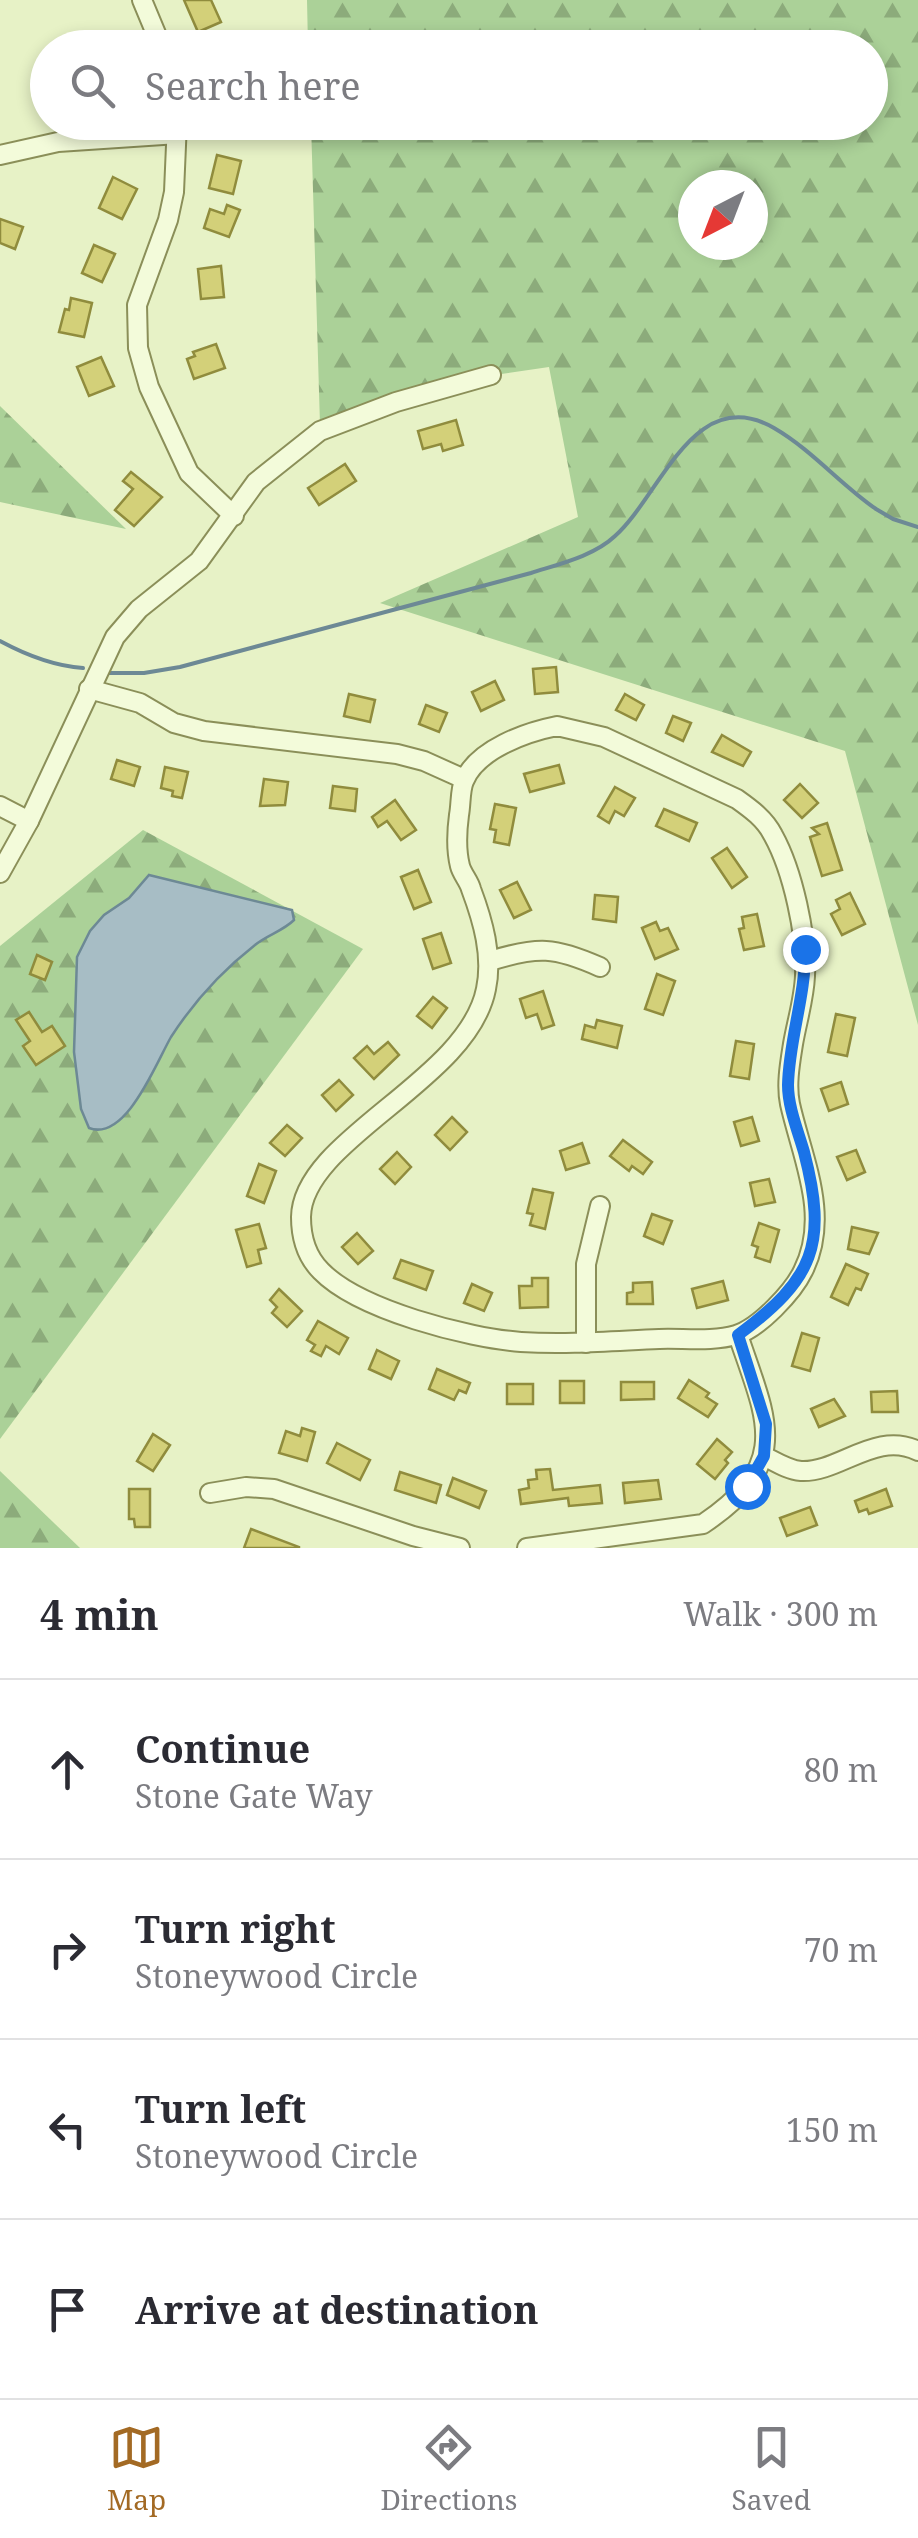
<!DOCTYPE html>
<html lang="en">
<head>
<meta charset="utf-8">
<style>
  :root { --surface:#fff; --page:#f2f2f3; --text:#2b2b33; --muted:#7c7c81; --line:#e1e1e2; --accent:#a36a24 }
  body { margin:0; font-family:"Noto Serif",serif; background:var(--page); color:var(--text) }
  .compass { position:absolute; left:678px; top:170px; width:90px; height:90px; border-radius:50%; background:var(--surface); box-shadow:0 5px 15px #0003; rotate:222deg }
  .stop { position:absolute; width:30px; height:30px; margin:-22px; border:8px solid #1a73e8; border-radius:50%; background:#fff }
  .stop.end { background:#1a73e8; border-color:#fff; box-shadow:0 2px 10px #0008 }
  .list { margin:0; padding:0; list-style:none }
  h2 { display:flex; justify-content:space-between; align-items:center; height:130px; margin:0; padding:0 40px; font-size:42px }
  h2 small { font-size:32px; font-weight:400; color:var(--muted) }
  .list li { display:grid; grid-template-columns:65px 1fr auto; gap:30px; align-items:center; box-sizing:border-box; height:180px; padding:0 40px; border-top:2px solid var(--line) }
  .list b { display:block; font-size:38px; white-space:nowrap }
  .list p { margin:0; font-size:32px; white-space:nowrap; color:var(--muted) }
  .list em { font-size:32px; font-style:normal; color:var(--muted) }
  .icon { flex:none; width:55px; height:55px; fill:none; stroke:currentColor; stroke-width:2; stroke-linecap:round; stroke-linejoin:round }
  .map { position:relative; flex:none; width:918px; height:1548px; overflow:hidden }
  .search { position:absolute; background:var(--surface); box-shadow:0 5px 15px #0003; left:30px; right:30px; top:30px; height:110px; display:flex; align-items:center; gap:25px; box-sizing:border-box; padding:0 35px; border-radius:55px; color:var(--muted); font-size:38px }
  .sheet { height:850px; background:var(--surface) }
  nav { display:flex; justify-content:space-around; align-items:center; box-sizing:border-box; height:140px; border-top:2px solid var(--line); background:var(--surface); font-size:28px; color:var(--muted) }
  nav a { display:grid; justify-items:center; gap:5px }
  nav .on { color:var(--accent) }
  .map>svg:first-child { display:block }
</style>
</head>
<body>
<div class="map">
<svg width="918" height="1548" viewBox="0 0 918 1548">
  <defs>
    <pattern id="forest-firs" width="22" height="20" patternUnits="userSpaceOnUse" patternTransform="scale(2.5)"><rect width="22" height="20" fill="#abd198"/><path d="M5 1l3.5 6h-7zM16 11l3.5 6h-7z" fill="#8cab7b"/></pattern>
  </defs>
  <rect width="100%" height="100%" fill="#e7f2c6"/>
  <g fill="url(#forest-firs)" fill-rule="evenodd">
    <path d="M307,0h611v1025l-73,-274 -465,-148 198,-86 -29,-150 -137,20 -92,38 -9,-302 559,-1v-74l-562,-1zM693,185h60v60h-60z"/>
    <polygon points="0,406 126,529 0,502"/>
    <polygon points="143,830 363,949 0,1439 0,946"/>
    <polygon points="0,1471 80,1548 0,1548"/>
  </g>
  <path fill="#a7bdc5" stroke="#6d8995" stroke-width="2.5" d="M149,875l143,35 2,10c-11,11 -27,15 -39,25 -32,25 -62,58 -84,92 -15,26 -45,105 -82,91l-8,-19 -7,-57 3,-95 13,-26 14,-16 25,-17z"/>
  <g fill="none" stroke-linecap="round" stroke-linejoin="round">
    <g stroke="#6d8995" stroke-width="4">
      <path d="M0,641c26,14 53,25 83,27"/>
      <path d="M106,673h38l36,-6 351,-94c28,-9 63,-17 84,-37 46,-41 79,-154 159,-108 38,22 67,57 102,81l17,10 25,8"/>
    </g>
  </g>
  <g fill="#d3d079" stroke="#908c3d" stroke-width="2.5">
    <polygon points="184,0 211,0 221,22 198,32"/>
    <polygon points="217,155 241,161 233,194 209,188"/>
    <polygon points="113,177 137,189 122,219 99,208"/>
    <polygon points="227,205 240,210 229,237 204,228 210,209 224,214"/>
    <polygon points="0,219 23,227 15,249 0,243"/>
    <polygon points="94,245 115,254 102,282 82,273"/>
    <polygon points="221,266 224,297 201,299 198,269"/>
    <polygon points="71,298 92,303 84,337 59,332 65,309 69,310"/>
    <polygon points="216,344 225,368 194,379 187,359 195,356 193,352"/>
    <polygon points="101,357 114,386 89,396 77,367"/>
    <polygon points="456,420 463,445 443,451 441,444 423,449 418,431"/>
    <polygon points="345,464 356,481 319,505 308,488"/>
    <polygon points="131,472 162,497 134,526 115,510 133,489 123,481"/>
    <polygon points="556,667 558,692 535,694 533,669"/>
    <polygon points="495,681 504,700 481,711 472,692"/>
    <polygon points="349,694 375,700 370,722 344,716"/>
    <polygon points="625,694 644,705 636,720 616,710"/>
    <polygon points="426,705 447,713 439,732 419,724"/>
    <polygon points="673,716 691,723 683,741 666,733"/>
    <polygon points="722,735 751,752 743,766 712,752"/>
    <polygon points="117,760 140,767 134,786 111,779"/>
    <polygon points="559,765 564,783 530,792 524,774"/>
    <polygon points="165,767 188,772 182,798 172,796 173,791 161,788"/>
    <polygon points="264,779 288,782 285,805 260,806"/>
    <polygon points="800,784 818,803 802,818 784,800"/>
    <polygon points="333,786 357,789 355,811 330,808"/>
    <polygon points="615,787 635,798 624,816 615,811 609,823 598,816"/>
    <polygon points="395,800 416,830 401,840 387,821 378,827 372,817"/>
    <polygon points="495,804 516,808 509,845 494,842 496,830 490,829"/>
    <polygon points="664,809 697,823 689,841 656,826"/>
    <polygon points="827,823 842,870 822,876 810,837 819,834 812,828"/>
    <polygon points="727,848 747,877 732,888 712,858"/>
    <polygon points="418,870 431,902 414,909 401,877"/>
    <polygon points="517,882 531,910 514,918 500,890"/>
    <polygon points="850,893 865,924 842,935 831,914 840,909 836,900"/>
    <polygon points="595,895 618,897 616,922 593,919"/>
    <polygon points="757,914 764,946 744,950 739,929 744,928 742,917"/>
    <polygon points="656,922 660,931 668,928 678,949 655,959 642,928"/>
    <polygon points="441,933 451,963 433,969 423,939"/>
    <polygon points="37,955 52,962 45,980 30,974"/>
    <polygon points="657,974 675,981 663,1015 645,1009"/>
    <polygon points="543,991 554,1025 542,1029 537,1014 526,1018 520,999"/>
    <polygon points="433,997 447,1008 432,1028 417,1016"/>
    <polygon points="29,1012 42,1032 52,1026 65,1046 36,1065 23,1046 30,1041 16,1020"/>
    <polygon points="836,1014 855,1018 847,1056 828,1052"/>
    <polygon points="597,1020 622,1026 617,1048 582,1039 585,1025 595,1028"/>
    <polygon points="736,1041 754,1044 749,1079 730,1076"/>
    <polygon points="388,1042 399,1055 374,1079 354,1058 367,1046 374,1054"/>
    <polygon points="339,1080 353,1095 336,1111 322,1095"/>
    <polygon points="841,1082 848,1104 829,1111 821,1089"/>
    <polygon points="452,1117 467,1132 450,1150 435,1135"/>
    <polygon points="752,1117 759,1141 741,1146 734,1122"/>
    <polygon points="287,1125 302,1138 285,1156 270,1143"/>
    <polygon points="623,1140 652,1162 643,1174 632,1166 629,1171 610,1156"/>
    <polygon points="582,1143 589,1163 566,1170 560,1151"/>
    <polygon points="856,1150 865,1172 847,1180 837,1157"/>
    <polygon points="397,1152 411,1167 395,1184 380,1169"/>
    <polygon points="259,1164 276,1171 264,1203 247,1196"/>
    <polygon points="769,1179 775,1202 755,1206 750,1183"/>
    <polygon points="533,1189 553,1193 545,1229 530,1225 533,1214 527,1213"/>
    <polygon points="652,1214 672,1221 663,1244 644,1236"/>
    <polygon points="759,1223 779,1230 770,1262 755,1257 758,1247 752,1245"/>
    <polygon points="259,1224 266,1248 258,1250 261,1263 247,1267 236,1230"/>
    <polygon points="852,1227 878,1233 869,1254 848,1249"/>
    <polygon points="357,1233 373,1251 358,1264 342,1247"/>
    <polygon points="401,1260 433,1271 426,1290 394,1278"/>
    <polygon points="846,1264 868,1274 861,1290 856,1288 848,1305 831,1297"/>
    <polygon points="532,1278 548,1278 548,1307 520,1308 519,1286 532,1286"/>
    <polygon points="723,1281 728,1300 697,1308 692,1289"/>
    <polygon points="652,1282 653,1304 627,1304 627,1293 633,1292 633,1283"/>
    <polygon points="472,1284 492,1293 484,1311 464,1303"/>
    <polygon points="279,1289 302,1311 287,1327 272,1313 277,1307 270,1300"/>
    <polygon points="318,1321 348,1338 339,1354 326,1346 321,1356 311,1351 315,1345 307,1340"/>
    <polygon points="802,1333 819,1338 810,1371 792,1366"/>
    <polygon points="377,1350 399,1361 391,1379 369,1369"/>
    <polygon points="437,1369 470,1383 466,1393 459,1390 454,1400 429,1389"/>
    <polygon points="689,1380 709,1393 706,1397 717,1404 708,1417 678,1398"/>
    <rect x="560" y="1381" width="24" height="22"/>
    <polygon points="621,1382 654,1382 654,1399 621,1400"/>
    <rect x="507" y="1384" width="26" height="20"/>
    <polygon points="897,1391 898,1412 872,1412 871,1392"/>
    <polygon points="834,1399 845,1416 819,1427 811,1409"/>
    <polygon points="302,1428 315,1432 307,1461 279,1453 286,1431 300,1436"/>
    <polygon points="153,1434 170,1445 153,1471 137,1461"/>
    <polygon points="717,1439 732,1452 725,1460 728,1463 715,1479 697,1464"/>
    <polygon points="337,1443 370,1460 360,1480 327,1463"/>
    <polygon points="550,1469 553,1490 600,1485 602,1503 569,1506 568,1498 521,1504 519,1490 529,1488 528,1480 537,1479 536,1470"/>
    <polygon points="400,1472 441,1485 436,1503 395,1490"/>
    <polygon points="453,1478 486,1491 479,1508 447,1495"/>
    <polygon points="658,1480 661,1499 625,1503 623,1483"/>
    <polygon points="129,1489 150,1489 150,1527 135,1527 134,1519 129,1519"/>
    <polygon points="886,1489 892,1506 869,1514 867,1509 859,1512 855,1501"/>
    <polygon points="810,1507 817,1525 787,1536 780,1518"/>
    <polygon points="251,1529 299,1547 299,1548 244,1548"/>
  </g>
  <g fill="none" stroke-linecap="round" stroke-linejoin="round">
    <g stroke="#8b8f59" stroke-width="22">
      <g id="minor">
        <polyline points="142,0 162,48"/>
        <polyline points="177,122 174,192 168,220 137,305 138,348 149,387 189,473 234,516"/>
        <polyline points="0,155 58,142 178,134"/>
        <polyline points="89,689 140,703 174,723 204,731 397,754 424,761 464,779"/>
        <path d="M557,726l47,11 133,62c14,10 28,20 36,36 20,36 34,101 32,141 -1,23 -8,45 -12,68 -3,19 -7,41 -3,60 12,54 41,112 13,167 -10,21 -44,57 -67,64 -23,7 -53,3 -77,4 -46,2 -92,6 -138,3 -53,-4 -162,-32 -200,-71 -14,-14 -20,-34 -20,-54 1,-78 167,-136 185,-228 7,-33 -3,-68 -15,-100 -2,-8 -9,-15 -11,-23 -4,-16 -3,-36 -1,-51 2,-10 1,-25 5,-34 13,-32 63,-49 93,-55z"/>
        <polyline points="0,806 29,821"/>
        <polyline points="0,873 29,821 115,637 139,609 199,561 256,482 320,431 396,402 491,375"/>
        <path d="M490,961c48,-15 65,-14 110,6"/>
        <polyline points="586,1343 586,1264 600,1206"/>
        <path d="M764,1456c12,6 24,14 37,15 38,2 75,-41 117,-20"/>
        <polyline points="210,1493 246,1487 274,1489 413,1536 460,1548"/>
        <path d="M527,1548l176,-24c90,-61 64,-103 35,-189"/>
      </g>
    </g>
    <use href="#minor" stroke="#f3fbda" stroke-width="18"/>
  </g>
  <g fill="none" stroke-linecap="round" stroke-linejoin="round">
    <path stroke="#1a73e8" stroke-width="12" d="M747,1486l17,-30 2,-32 -28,-89c76,-56 90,-91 66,-183 -6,-21 -16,-45 -16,-67 1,-46 18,-90 17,-136"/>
  </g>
</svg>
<svg class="compass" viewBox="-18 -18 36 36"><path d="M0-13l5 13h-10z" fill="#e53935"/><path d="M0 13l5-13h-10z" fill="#7c7c81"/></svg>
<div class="stop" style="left:747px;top:1486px"></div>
<div class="stop end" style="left:805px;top:949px"></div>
<div class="search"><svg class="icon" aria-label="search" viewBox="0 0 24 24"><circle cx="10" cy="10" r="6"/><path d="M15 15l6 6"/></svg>Search here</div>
</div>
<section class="sheet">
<h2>4 min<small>Walk · 300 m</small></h2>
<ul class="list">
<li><svg class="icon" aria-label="ahead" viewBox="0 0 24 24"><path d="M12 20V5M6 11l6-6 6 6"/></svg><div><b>Continue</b><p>Stone Gate Way</p></div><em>80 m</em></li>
<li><svg class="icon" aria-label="right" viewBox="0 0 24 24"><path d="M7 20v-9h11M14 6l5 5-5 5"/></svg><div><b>Turn right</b><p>Stoneywood Circle</p></div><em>70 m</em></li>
<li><svg class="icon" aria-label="left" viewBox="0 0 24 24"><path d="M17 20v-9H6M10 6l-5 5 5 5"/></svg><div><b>Turn left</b><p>Stoneywood Circle</p></div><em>150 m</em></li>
<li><svg class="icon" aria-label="arrive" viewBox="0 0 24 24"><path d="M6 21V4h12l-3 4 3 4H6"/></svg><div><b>Arrive at destination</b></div></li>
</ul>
</section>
<nav>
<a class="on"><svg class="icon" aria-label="map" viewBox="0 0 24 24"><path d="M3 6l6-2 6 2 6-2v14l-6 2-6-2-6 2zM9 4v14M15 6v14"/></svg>Map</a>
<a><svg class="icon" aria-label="directions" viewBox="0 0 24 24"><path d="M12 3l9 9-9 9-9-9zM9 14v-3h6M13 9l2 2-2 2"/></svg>Directions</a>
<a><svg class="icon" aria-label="saved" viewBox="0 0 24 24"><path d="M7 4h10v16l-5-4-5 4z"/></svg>Saved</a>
</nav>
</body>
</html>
